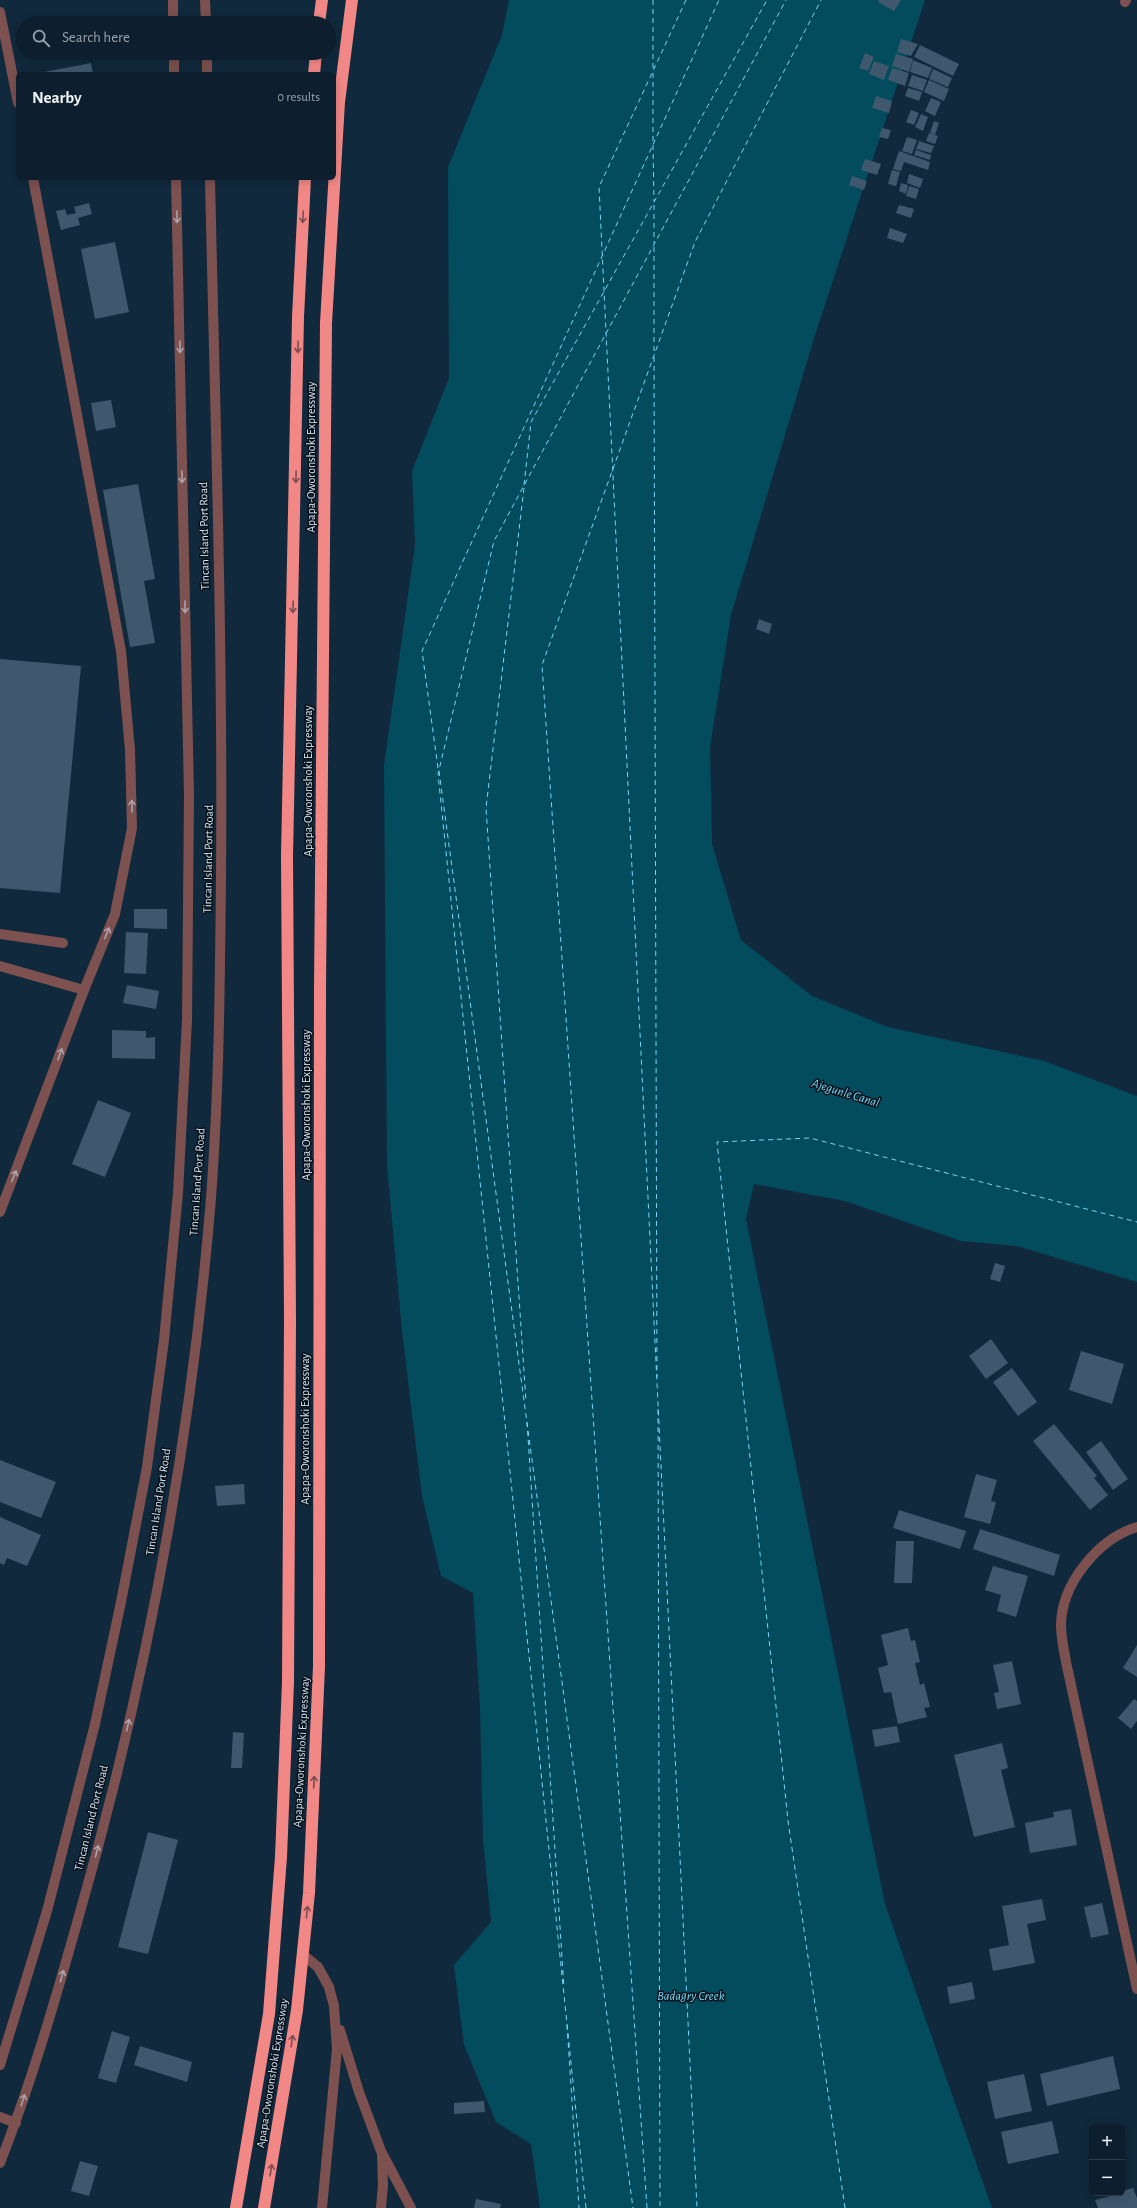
<!DOCTYPE html>
<html lang="en">
<head>
<meta charset="utf-8">
<style>
  :root { --surface:#0d1f2e; --page:#1b2c3a; --text:#f1f3f6; --muted:#9aa2aa; --line:#2d3d4a }
  body { margin:0; font-family:"Alegreya Sans",sans-serif; background:var(--page); color:var(--text) }
  .controls { position:absolute; right:12px; bottom:12px; display:grid; overflow:hidden; border-radius:6px; box-shadow:0 2px 10px #0003 }
  .controls button { width:36px; height:36px; display:grid; place-items:center; padding:0; border:0; border-bottom:1px solid var(--line); background:var(--surface); color:var(--text); font:20px sans-serif }
  .list { margin:0; padding:0; list-style:none }
  h2 { display:flex; justify-content:space-between; align-items:center; height:52px; margin:0; padding:0 16px; font-size:17px }
  h2 small { font-size:13px; font-weight:400; color:var(--muted) }
  .icon { flex:none; width:22px; height:22px; fill:none; stroke:currentColor; stroke-width:2; stroke-linecap:round; stroke-linejoin:round }
  .map { position:relative; flex:none; width:1137px; height:2208px; overflow:hidden }
  .search { position:absolute; background:var(--surface); box-shadow:0 2px 10px #0003; left:16px; top:16px; width:320px; height:44px; display:flex; align-items:center; gap:10px; box-sizing:border-box; padding:0 14px; border-radius:22px; color:var(--muted); font-size:15px }
  .panel { position:absolute; background:var(--surface); box-shadow:0 2px 10px #0003; left:16px; top:72px; width:320px; height:108px; border-radius:6px }
  .map>svg:first-child { display:block }
</style>
</head>
<body>
<div class="map">
<svg width="1137" height="2208" viewBox="0 0 1137 2208">
  <rect width="100%" height="100%" fill="#11293d"/>
  <polygon fill="#024c5e" points="509,0 925,0 815,335 731,615 710,747 712,844 741,940 812,996 888,1027 1044,1061 1137,1096 1137,1282 1017,1246 961,1241 845,1201 754,1184 746,1219 885,1904 992,2208 540,2208 531,2144 496,2122 464,2045 454,1965 491,1922 483,1839 480,1707 473,1593 441,1576 422,1496 402,1331 387,1165 384,765 415,546 412,471 449,378 448,167 502,35"/>
  <g fill="none" stroke-linecap="round" stroke-linejoin="round">
    <g stroke="#78d8f6" stroke-width="1" stroke-dasharray="5 4" stroke-linecap="butt">
      <polyline points="653,0 653,69"/>
      <polyline points="686,0 599,187 697,2208"/>
      <polyline points="653,73 653,141"/>
      <polyline points="653,145 654,201"/>
      <polyline points="654,205 654,243"/>
      <polyline points="654,247 654,353"/>
      <polyline points="654,357 657,1377"/>
      <polyline points="524,485 531,422 767,0"/>
      <polyline points="524,488 486,808 526,1401"/>
      <polyline points="438,768 422,651 719,0"/>
      <polyline points="439,771 633,2208"/>
      <polyline points="658,1409 660,2208"/>
      <polyline points="527,1422 564,1988"/>
      <polyline points="567,2025 579,2208"/>
      <polyline points="586,2208 438,774 494,541 786,0"/>
      <polyline points="647,2208 542,665 695,242 821,0"/>
      <polyline points="845,2208 788,1821 717,1142 810,1138 1137,1222"/>
    </g>
  </g>
  <g fill="#3f586e">
    <polygon points="879,0 901,0 894,11 878,2"/>
    <polygon points="901,39 918,44 911,56 897,52"/>
    <polygon points="920,45 959,64 953,76 914,57"/>
    <polygon points="865,53 874,57 868,71 859,68"/>
    <polygon points="896,54 913,59 909,72 892,66"/>
    <polygon points="913,60 932,68 928,78 910,72"/>
    <polygon points="874,61 889,66 884,80 869,74"/>
    <polygon points="91,63 93,74 39,74 39,73"/>
    <polygon points="892,68 909,73 905,86 888,80"/>
    <polygon points="933,69 952,78 948,87 929,79"/>
    <polygon points="912,75 927,80 923,91 908,86"/>
    <polygon points="929,80 949,89 944,101 924,92"/>
    <polygon points="908,88 922,92 919,101 905,96"/>
    <polygon points="876,96 892,101 889,113 872,108"/>
    <polygon points="931,98 941,102 935,116 925,111"/>
    <polygon points="911,110 919,113 914,125 906,122"/>
    <polygon points="921,114 928,117 923,131 915,127"/>
    <polygon points="934,121 939,123 935,135 930,133"/>
    <polygon points="882,128 891,130 888,139 879,137"/>
    <polygon points="929,133 938,136 935,144 926,141"/>
    <polygon points="907,137 917,140 912,154 902,151"/>
    <polygon points="919,141 934,146 931,153 916,149"/>
    <polygon points="916,150 931,155 930,160 914,155"/>
    <polygon points="899,151 930,162 928,170 904,162 901,171 893,169"/>
    <polygon points="865,159 881,164 877,175 861,170"/>
    <polygon points="892,170 900,172 896,186 888,184"/>
    <polygon points="909,174 923,179 920,188 907,183"/>
    <polygon points="852,176 867,181 864,190 849,185"/>
    <polygon points="901,183 908,185 906,194 899,191"/>
    <polygon points="909,186 919,189 916,199 906,196"/>
    <polygon points="89,203 92,214 78,218 80,225 61,230 56,211 65,209 67,215 76,213 74,207"/>
    <polygon points="899,205 914,209 911,218 896,213"/>
    <polygon points="890,228 907,234 903,243 887,238"/>
    <polygon points="115,242 129,312 95,319 81,249"/>
    <polygon points="111,400 116,427 96,431 91,403"/>
    <polygon points="138,484 155,579 144,581 155,643 130,647 103,490"/>
    <polygon points="759,619 772,624 769,634 756,629"/>
    <polygon points="0,659 81,666 60,893 0,888"/>
    <polygon points="134,909 167,909 167,929 134,928"/>
    <polygon points="126,932 148,933 146,974 124,973"/>
    <polygon points="127,985 159,991 156,1009 123,1003"/>
    <polygon points="112,1030 146,1031 146,1038 155,1037 155,1059 112,1058"/>
    <polygon points="98,1100 131,1113 105,1177 72,1164"/>
    <polygon points="995,1263 1005,1266 1000,1282 990,1279"/>
    <polygon points="991,1339 1008,1363 986,1379 969,1356"/>
    <polygon points="1081,1351 1124,1364 1112,1404 1069,1390"/>
    <polygon points="1012,1368 1037,1402 1018,1416 993,1382"/>
    <polygon points="1054,1424 1097,1476 1094,1478 1108,1495 1090,1510 1033,1441"/>
    <polygon points="1101,1441 1128,1479 1113,1490 1086,1452"/>
    <polygon points="0,1460 56,1482 41,1518 0,1502"/>
    <polygon points="976,1474 997,1480 991,1501 996,1502 990,1524 964,1517"/>
    <polygon points="244,1484 245,1504 217,1506 215,1486"/>
    <polygon points="899,1510 966,1531 960,1549 893,1528"/>
    <polygon points="0,1517 41,1535 27,1566 7,1558 4,1565 0,1563"/>
    <polygon points="980,1529 1060,1555 1054,1576 973,1549"/>
    <polygon points="896,1541 914,1541 912,1583 894,1583"/>
    <polygon points="993,1566 1028,1576 1016,1617 997,1611 1001,1595 985,1590"/>
    <polygon points="908,1628 911,1641 915,1640 920,1662 915,1663 920,1685 924,1683 930,1707 924,1708 927,1717 898,1724 891,1692 884,1693 878,1668 888,1665 881,1635"/>
    <polygon points="1137,1645 1137,1677 1123,1668"/>
    <polygon points="1012,1661 1021,1704 997,1709 994,1693 999,1692 993,1665"/>
    <polygon points="1134,1699 1137,1701 1137,1721 1131,1729 1118,1718"/>
    <polygon points="897,1726 900,1742 875,1747 872,1730"/>
    <polygon points="233,1732 244,1733 242,1768 231,1768"/>
    <polygon points="1002,1743 1008,1768 1001,1770 1015,1827 974,1837 954,1755"/>
    <polygon points="1071,1809 1077,1845 1030,1853 1025,1823 1054,1817 1053,1812"/>
    <polygon points="148,1832 178,1840 148,1954 118,1947"/>
    <polygon points="1042,1899 1046,1920 1027,1924 1035,1963 993,1971 989,1949 1009,1945 1002,1906"/>
    <polygon points="1102,1903 1109,1934 1091,1938 1084,1907"/>
    <polygon points="972,1982 975,1999 950,2004 947,1987"/>
    <polygon points="112,2031 130,2037 116,2083 98,2078"/>
    <polygon points="140,2046 192,2062 187,2082 134,2065"/>
    <polygon points="1113,2056 1120,2089 1047,2106 1040,2074"/>
    <polygon points="1024,2074 1032,2111 995,2119 987,2082"/>
    <polygon points="484,2101 485,2112 454,2114 454,2103"/>
    <polygon points="1052,2121 1059,2153 1008,2164 1001,2132"/>
    <polygon points="80,2161 98,2166 89,2196 71,2191"/>
    <polygon points="1133,2188 1137,2198 1137,2208 1098,2208 1095,2200 1122,2193 1122,2191"/>
    <polygon points="476,2199 501,2204 500,2208 474,2208"/>
  </g>
  <g fill="none" stroke-linecap="round" stroke-linejoin="round">
    <g stroke="#7c5150" stroke-width="10">
      <polyline points="173,0 173,23"/>
      <polyline points="205,0 206,23"/>
      <polyline points="1125,2 1126,0"/>
      <polyline points="0,12 18,103"/>
      <polyline points="174,53 174,74"/>
      <polyline points="207,53 207,74"/>
      <polyline points="0,934 63,943"/>
      <polyline points="0,966 84,990"/>
      <polyline points="0,1212 84,990 115,914 132,828 130,750 121,651 33,178"/>
      <path d="M1137,1527c-39,12 -76,57 -76,99 0,11 3,24 5,36l71,327"/>
      <polyline points="302,1954 318,1967 329,1987 334,2006 337,2049 322,2208"/>
      <polyline points="340,2030 359,2092 381,2151 411,2208"/>
      <polyline points="0,2065 47,1911 95,1724 121,1602 147,1467 164,1340 178,1193 187,1020 189,795 176,178"/>
      <polyline points="0,2117 16,2123"/>
      <path d="M0,2163c31,-79 54,-159 77,-240 68,-236 114,-480 134,-725 8,-107 9,-215 10,-323 2,-232 -6,-465 -11,-697"/>
      <polyline points="381,2208 383,2185 382,2154"/>
    </g>
    <g stroke="#f28886" stroke-width="12">
      <polyline points="319,23 322,0"/>
      <polyline points="314,74 316,53"/>
      <polyline points="236,2208 269,2014 281,1857 288,1682 290,1320 287,856 298,317 305,178"/>
      <polyline points="264,2208 297,2010 309,1893 319,1666 320,988 326,323 339,102 352,0"/>
    </g>
  </g>
  <defs><path id="oneway-shaft" d="M-6 0H5M1.5-3L5.5 0L1.5 3" fill="none" stroke-width="1.6" stroke-linecap="round" stroke-linejoin="round"/></defs>
  <g stroke="#ada1a9">
    <use href="#oneway-shaft" transform="translate(177 217) rotate(89)"/>
    <use href="#oneway-shaft" transform="translate(180 347) rotate(89)"/>
    <use href="#oneway-shaft" transform="translate(182 477) rotate(89)"/>
    <use href="#oneway-shaft" transform="translate(185 607) rotate(89)"/>
    <use href="#oneway-shaft" transform="translate(132 806) rotate(-91)"/>
    <use href="#oneway-shaft" transform="translate(107 933) rotate(-68)"/>
    <use href="#oneway-shaft" transform="translate(60 1054) rotate(-70)"/>
    <use href="#oneway-shaft" transform="translate(14 1176) rotate(-68)"/>
    <use href="#oneway-shaft" transform="translate(128 1725) rotate(-77)"/>
    <use href="#oneway-shaft" transform="translate(97 1851) rotate(-75)"/>
    <use href="#oneway-shaft" transform="translate(62 1976) rotate(-74)"/>
    <use href="#oneway-shaft" transform="translate(23 2100) rotate(-72)"/>
  </g>
  <g stroke="#7c4c50">
    <use href="#oneway-shaft" transform="translate(303 217) rotate(93)"/>
    <use href="#oneway-shaft" transform="translate(298 347) rotate(91)"/>
    <use href="#oneway-shaft" transform="translate(296 477) rotate(91)"/>
    <use href="#oneway-shaft" transform="translate(293 607) rotate(91)"/>
    <use href="#oneway-shaft" transform="translate(314 1782) rotate(-87)"/>
    <use href="#oneway-shaft" transform="translate(307 1912) rotate(-84)"/>
    <use href="#oneway-shaft" transform="translate(292 2041) rotate(-81)"/>
    <use href="#oneway-shaft" transform="translate(271 2170) rotate(-80)"/>
  </g>
  <g text-anchor="middle" stroke-width="3" stroke-linejoin="round" paint-order="stroke">
    <g font-size="12" fill="#d5e3f1" stroke="#07111a">
      <text transform="translate(311 457) rotate(-90)" y="4">Apapa-Oworonshoki Expressway</text>
      <text transform="translate(204 536) rotate(-91)" y="4">Tincan Island Port Road</text>
      <text transform="translate(308 781) rotate(-90)" y="4">Apapa-Oworonshoki Expressway</text>
      <text transform="translate(208 859) rotate(-89)" y="4">Tincan Island Port Road</text>
      <text transform="translate(306 1105) rotate(-90)" y="4">Apapa-Oworonshoki Expressway</text>
      <text transform="translate(197 1182) rotate(-86)" y="4">Tincan Island Port Road</text>
      <text transform="translate(305 1429) rotate(-90)" y="4">Apapa-Oworonshoki Expressway</text>
      <text transform="translate(158 1502) rotate(-81)" y="4">Tincan Island Port Road</text>
      <text transform="translate(301 1752) rotate(-87)" y="4">Apapa-Oworonshoki Expressway</text>
      <text transform="translate(91 1818) rotate(-76)" y="4">Tincan Island Port Road</text>
      <text transform="translate(272 2073) rotate(-81)" y="4">Apapa-Oworonshoki Expressway</text>
    </g>
    <g font-size="13" font-style="italic" fill="#78d8f6" stroke="#07111a">
      <text transform="translate(846 1092) rotate(17)" y="5">Ajegunle Canal</text>
      <text x="691" y="2000">Badagry Creek</text>
    </g>
  </g>
</svg>
<div class="controls">
<button>+</button>
<button>−</button>
</div>
<div class="search"><svg class="icon" aria-label="search" viewBox="0 0 24 24"><circle cx="10" cy="10" r="6"/><path d="M15 15l6 6"/></svg>Search here</div>
<section class="panel">
<h2>Nearby<small>0 results</small></h2>
<ul class="list">
</ul>
</section>
</div>
</body>
</html>
